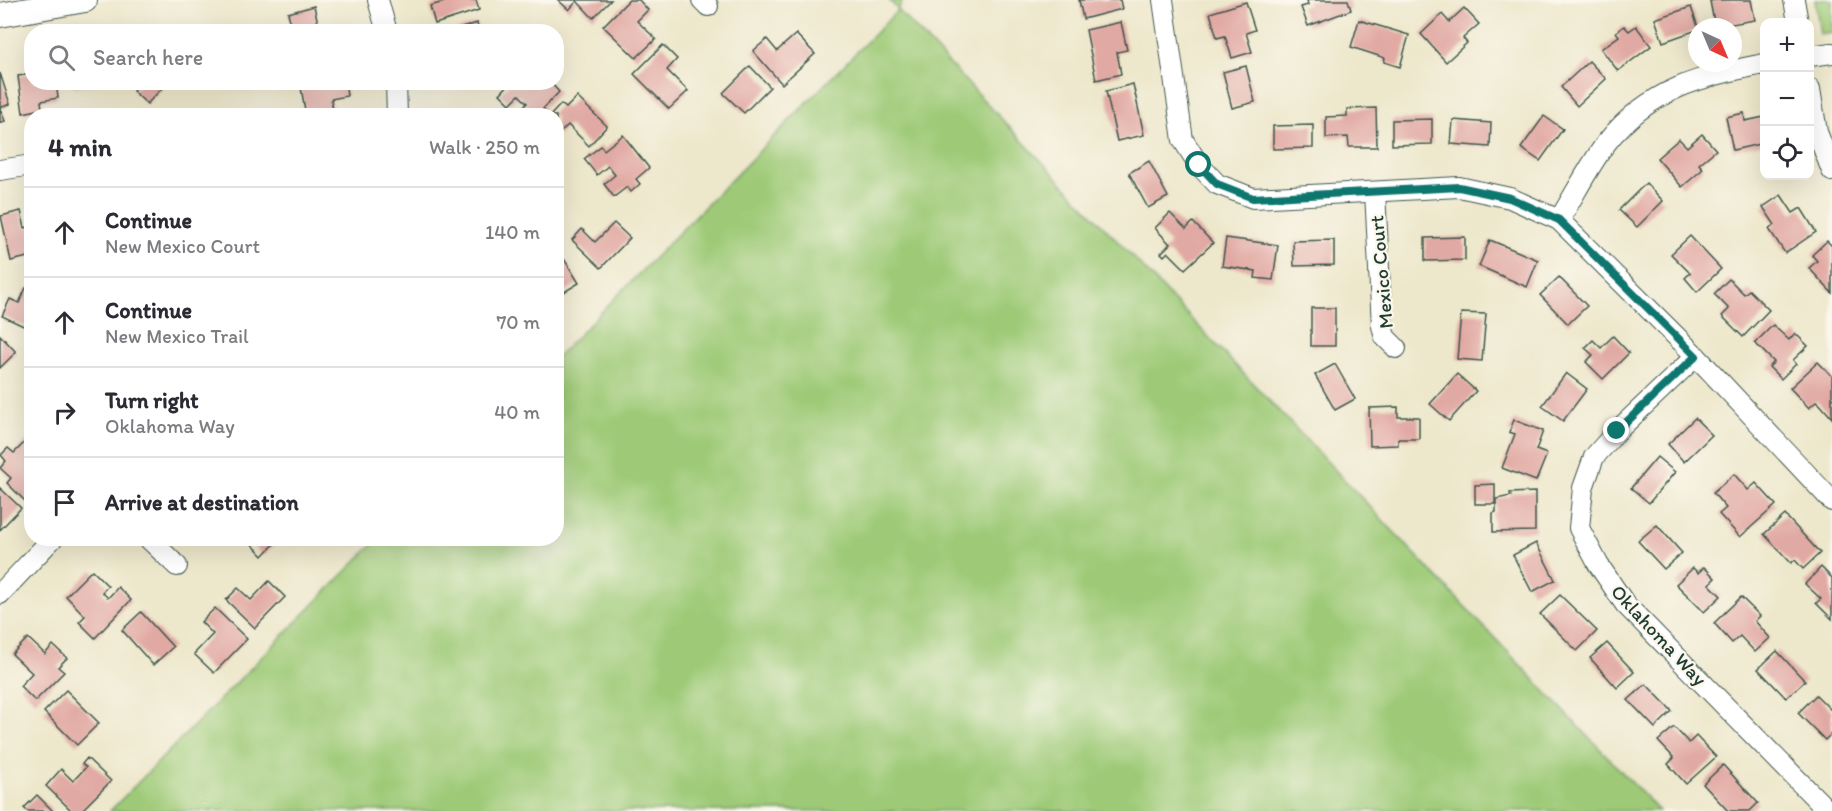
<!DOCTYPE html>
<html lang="en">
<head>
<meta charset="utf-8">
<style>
  :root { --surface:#fff; --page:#f7f7f7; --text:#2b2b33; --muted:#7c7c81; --line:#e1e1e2 }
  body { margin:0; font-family:Itim,sans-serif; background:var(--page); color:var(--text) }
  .controls { position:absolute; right:18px; top:18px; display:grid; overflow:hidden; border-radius:12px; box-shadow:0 6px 24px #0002 }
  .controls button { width:54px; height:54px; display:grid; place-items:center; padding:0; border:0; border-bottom:2px solid var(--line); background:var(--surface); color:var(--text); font:30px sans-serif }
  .compass { position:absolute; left:1688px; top:18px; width:54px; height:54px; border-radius:50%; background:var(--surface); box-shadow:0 6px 24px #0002; rotate:136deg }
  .stop { position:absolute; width:18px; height:18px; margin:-14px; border:4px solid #0f766e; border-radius:50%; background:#fff }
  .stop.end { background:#0f766e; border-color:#fff; box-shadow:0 2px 6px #0008 }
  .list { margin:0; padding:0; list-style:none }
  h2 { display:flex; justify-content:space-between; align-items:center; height:78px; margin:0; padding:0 24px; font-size:26px }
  h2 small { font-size:20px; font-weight:400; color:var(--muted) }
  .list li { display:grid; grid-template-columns:39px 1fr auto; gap:18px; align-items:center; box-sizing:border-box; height:90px; padding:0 24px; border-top:2px solid var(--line) }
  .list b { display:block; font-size:22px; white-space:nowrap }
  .list p { margin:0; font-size:20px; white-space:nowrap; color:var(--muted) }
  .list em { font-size:20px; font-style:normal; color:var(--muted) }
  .icon { flex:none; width:33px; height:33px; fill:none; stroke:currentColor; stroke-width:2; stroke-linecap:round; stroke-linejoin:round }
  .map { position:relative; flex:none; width:1832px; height:811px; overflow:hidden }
  .search { position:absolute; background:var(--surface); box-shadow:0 6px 24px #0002; left:24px; top:24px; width:540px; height:66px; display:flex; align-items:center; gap:15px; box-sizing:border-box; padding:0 21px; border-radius:24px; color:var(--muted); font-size:22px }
  .panel { position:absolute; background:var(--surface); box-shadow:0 6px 24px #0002; left:24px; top:108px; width:540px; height:438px; border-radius:24px }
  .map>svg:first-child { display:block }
</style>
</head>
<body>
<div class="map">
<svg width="1832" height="811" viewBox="0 0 1832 811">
  <rect width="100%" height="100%" fill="#fbf7ec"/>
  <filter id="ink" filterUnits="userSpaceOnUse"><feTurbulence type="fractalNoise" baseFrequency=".0167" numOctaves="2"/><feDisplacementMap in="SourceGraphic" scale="12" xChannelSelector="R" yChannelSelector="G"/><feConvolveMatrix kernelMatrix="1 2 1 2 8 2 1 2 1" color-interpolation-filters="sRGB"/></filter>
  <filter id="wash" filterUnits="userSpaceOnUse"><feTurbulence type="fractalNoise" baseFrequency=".008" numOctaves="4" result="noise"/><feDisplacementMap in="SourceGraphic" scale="24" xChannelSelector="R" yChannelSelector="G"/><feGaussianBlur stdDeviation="1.35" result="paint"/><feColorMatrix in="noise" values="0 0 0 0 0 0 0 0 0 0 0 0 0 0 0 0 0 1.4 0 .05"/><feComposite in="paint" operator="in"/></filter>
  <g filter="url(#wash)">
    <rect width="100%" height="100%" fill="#ede7cb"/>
    <g fill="#9eca77" stroke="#5e8456" stroke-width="1.5">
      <polygon points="889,0 903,0 898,10 1659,811 110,811 378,539 556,538 557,357 898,10"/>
      <polygon points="1815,0 1832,0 1832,32 1820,34"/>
    </g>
    <g id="blocks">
      <g fill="#e1a9a3">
        <polygon points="443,0 476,0 479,10 435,24 430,6 444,2"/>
        <polygon points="558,0 611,0 593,18 577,1 569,10"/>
        <polygon points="629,0 639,0 648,10 637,21 656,39 636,58 603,26"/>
        <polygon points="1079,0 1120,0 1122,9 1083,19"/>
        <polygon points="1307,0 1348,0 1351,10 1308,26 1301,7 1308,5"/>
        <polygon points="1715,0 1751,0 1755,20 1715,27 1710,1"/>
        <polygon points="1246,2 1255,30 1246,33 1252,52 1232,58 1225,36 1217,38 1210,13"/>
        <polygon points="314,6 320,32 293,32 288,13"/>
        <polygon points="1691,7 1698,27 1697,30 1663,42 1655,19"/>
        <polygon points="1464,8 1479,24 1463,38 1467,43 1446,62 1421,34 1442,14 1449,22"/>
        <polygon points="1359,20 1409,35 1400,67 1384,62 1385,58 1351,47"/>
        <polygon points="1121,22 1127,50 1117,52 1121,74 1096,80 1086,30"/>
        <polygon points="477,23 479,32 452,32 452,31"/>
        <polygon points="1624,26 1629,31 1636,26 1651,46 1618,71 1601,49 1619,36 1616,32"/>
        <polygon points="796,34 815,54 782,84 753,51 767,39 777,51"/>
        <polygon points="663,45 677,59 667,70 688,91 669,109 634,74"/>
        <polygon points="1589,61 1606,79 1577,106 1561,87"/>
        <polygon points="750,66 770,87 744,113 723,93"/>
        <polygon points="1246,66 1255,102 1232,108 1223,72"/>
        <polygon points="0,73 10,104 0,108"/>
        <polygon points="32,74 32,82 56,82 58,98 41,101 42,109 23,113 18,76"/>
        <polygon points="73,82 91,82 91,84 74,87"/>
        <polygon points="141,82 168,82 147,104 133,91"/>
        <polygon points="300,82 345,82 347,96 331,99 334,116 306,116"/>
        <polygon points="511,82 550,82 559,92 543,109 546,112 543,116 520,116 517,113 527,103 519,95 510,104 500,94"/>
        <polygon points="1133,84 1144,135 1117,141 1106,91"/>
        <polygon points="577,97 607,126 589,146 568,125 556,137 556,116 550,116 561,104 566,108"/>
        <polygon points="0,108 5,121 0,123"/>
        <polygon points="1376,108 1377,147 1349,147 1348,137 1326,138 1326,117 1347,116 1347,109"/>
        <polygon points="1744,113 1745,121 1764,117 1764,143 1733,150 1726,117"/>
        <polygon points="1544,116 1563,129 1540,161 1521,148"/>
        <polygon points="1432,119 1432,144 1392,145 1392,120"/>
        <polygon points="1453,120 1491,123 1490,147 1451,144"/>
        <polygon points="1313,125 1313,148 1273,149 1273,126"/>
        <polygon points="1702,134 1716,150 1699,164 1703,169 1682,187 1657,158 1679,139 1687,147"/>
        <polygon points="623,135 649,168 636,179 640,184 631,192 627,187 614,197 604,184 615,175 608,166 597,175 584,159 601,146 604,150"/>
        <polygon points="1149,161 1168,197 1148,208 1129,173"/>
        <polygon points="1646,183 1663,201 1637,227 1619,210"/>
        <polygon points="1781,195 1793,213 1801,208 1816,232 1785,253 1769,229 1775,225 1763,207"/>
        <polygon points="21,211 25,228 31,226 32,256 11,261 1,216"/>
        <polygon points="1170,213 1186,229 1193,222 1213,243 1185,269 1168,252 1164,256 1161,253 1170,244 1155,228"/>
        <polygon points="614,223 630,238 601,268 572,240 582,229 595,242"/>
        <polygon points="1690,236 1721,269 1697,292 1685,278 1690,273 1671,254"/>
        <polygon points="1465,237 1465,260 1425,261 1425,238"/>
        <polygon points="1226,238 1278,245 1273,280 1255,278 1256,271 1222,266"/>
        <polygon points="1334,240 1334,265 1294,266 1293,241"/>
        <polygon points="1490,240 1538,260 1527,287 1479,266"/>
        <polygon points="1827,241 1832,246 1832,293 1809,268 1817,261 1812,255"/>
        <polygon points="556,246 579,283 556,297"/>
        <polygon points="1559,277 1587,306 1568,324 1540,295"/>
        <polygon points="1729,279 1744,294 1749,290 1769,310 1743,337 1722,316 1729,309 1714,294"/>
        <polygon points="26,288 32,290 32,330 2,316 10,299 19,303"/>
        <rect x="1311" y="308" width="24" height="38"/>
        <polygon points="1461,313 1486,314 1482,361 1457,359"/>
        <polygon points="1773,325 1789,340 1795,333 1808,346 1793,360 1796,364 1781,379 1769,367 1774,362 1755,343"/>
        <polygon points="0,335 16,352 0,368"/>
        <polygon points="1613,336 1629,353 1603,379 1586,362 1593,355 1585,348 1593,340 1601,348"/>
        <polygon points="1818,362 1832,376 1832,418 1817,401 1809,408 1790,388"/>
        <polygon points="1335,364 1355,399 1335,410 1315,375"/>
        <polygon points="1566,373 1587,389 1563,421 1542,406"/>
        <polygon points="1457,374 1476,391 1449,421 1430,404"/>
        <polygon points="1398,407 1398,417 1419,417 1419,439 1398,439 1398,445 1370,446 1369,408"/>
        <polygon points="1695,418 1712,435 1684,462 1668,444"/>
        <polygon points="1514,420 1543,431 1536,450 1547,454 1536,481 1502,468 1515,434 1509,432"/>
        <polygon points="30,437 32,473 28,476 32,480 32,494 25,501 7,483 11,478 0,468 6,461 1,455 8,448 14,453"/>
        <polygon points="1657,457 1675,472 1649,503 1631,488"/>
        <polygon points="1734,474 1748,490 1756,483 1776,505 1740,537 1719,514 1726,508 1713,493"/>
        <polygon points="1495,484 1495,504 1475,504 1475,485"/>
        <polygon points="0,488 21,508 0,530"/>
        <polygon points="1535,492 1535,531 1493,532 1493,513 1496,512 1496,499 1511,496 1510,493"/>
        <polygon points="1785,515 1820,553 1803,569 1795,560 1791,563 1764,534"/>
        <polygon points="1657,525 1682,553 1664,569 1638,541"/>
        <polygon points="246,538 280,538 263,556"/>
        <polygon points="1536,543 1555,580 1532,592 1513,555"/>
        <polygon points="1704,567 1715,578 1709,584 1721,596 1704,612 1676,584 1693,568 1698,573"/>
        <polygon points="1821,567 1832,578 1832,619 1816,603 1821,599 1805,584"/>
        <polygon points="92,570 108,586 102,592 108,598 118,587 131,600 95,638 79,622 85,616 66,596"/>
        <polygon points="269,581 285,597 255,628 226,600 238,588 251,600"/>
        <polygon points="1560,595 1597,631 1577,651 1540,614"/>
        <polygon points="1741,597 1760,616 1755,621 1770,638 1755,652 1740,636 1732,643 1714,623"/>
        <polygon points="215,608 247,639 214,673 194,654 213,634 201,622"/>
        <polygon points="141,612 173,647 153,665 122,630"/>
        <polygon points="28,638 45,654 53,645 67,658 58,667 64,672 35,701 20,686 32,673 12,654"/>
        <polygon points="1607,643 1634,672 1617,688 1590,658"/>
        <polygon points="1777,651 1805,681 1786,698 1758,669"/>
        <polygon points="1646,684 1672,711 1655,728 1628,700"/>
        <polygon points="66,690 99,723 77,745 44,712"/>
        <polygon points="1816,695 1832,711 1832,733 1825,740 1798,713"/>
        <polygon points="1674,727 1689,743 1696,736 1716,757 1686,784 1668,764 1674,758 1658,741"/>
        <polygon points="87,758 111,781 81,811 72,811 46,786 61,769 73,781 86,767 82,764"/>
        <polygon points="1723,765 1758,803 1750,811 1728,811 1703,784"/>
        <polygon points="37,795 53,811 27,811 24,808"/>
      </g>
    </g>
  </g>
  <g filter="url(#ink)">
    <use href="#blocks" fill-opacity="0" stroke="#3e564b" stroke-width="1.5"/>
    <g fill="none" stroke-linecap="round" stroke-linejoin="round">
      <g stroke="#3e564b" stroke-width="22">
        <g id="minor">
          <polyline points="378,0 387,32"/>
          <polyline points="702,0 708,6"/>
          <polyline points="1163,0 1183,140 1199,165 1217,184 1253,198 1459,187 1510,198 1559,220 1696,356 1832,501"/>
          <polyline points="1794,0 1798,22"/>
          <polyline points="1810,56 1832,53"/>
          <polyline points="396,82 397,116"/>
          <polyline points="1810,89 1817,132 1832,171"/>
          <polyline points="0,170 32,165"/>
          <polyline points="1375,192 1382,326 1385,337 1396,348"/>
          <path d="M1559,220c15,-24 31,-56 48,-78 42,-53 95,-66 157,-78"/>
          <polyline points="1696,356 1617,431 1594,457 1583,488 1579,528 1598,564 1625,604 1828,811"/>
          <polyline points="148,538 177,566"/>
          <polyline points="0,594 53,538"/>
        </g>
      </g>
      <g stroke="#3e564b" stroke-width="26">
        <polyline id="tertiary" points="0,15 85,0"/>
      </g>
      <use href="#minor" stroke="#fff" stroke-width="20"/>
      <use href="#tertiary" stroke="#fff" stroke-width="24"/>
    </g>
  </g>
  <g fill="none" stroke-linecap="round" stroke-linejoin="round" filter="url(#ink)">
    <polyline stroke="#0f766e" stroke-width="8" points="1199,165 1217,184 1253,198 1459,187 1510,198 1559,220 1696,356 1617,431"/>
  </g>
  <g text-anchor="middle" stroke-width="4.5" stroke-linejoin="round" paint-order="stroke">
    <g font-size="20" fill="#1f3d34" stroke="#fbf7ec">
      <text transform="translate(1381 272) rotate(-95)" y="7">Mexico Court</text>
      <text transform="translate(1659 635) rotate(47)" y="7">Oklahoma Way</text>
    </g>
  </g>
</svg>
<div class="controls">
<button>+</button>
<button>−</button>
<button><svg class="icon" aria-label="locate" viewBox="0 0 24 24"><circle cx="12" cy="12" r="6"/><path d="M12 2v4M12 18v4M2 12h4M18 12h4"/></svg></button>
</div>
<svg class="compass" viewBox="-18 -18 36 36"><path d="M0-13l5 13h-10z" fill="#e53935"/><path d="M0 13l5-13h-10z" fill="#7c7c81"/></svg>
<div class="stop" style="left:1199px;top:165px"></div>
<div class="stop end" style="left:1617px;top:431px"></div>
<div class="search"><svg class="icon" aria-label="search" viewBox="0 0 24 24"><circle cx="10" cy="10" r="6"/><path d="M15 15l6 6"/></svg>Search here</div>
<section class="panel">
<h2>4 min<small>Walk · 250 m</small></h2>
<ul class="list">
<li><svg class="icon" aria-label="ahead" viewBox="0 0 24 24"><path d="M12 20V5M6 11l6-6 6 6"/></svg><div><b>Continue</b><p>New Mexico Court</p></div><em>140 m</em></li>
<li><svg class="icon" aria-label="ahead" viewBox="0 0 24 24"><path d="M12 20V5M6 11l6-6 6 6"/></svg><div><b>Continue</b><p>New Mexico Trail</p></div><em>70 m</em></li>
<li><svg class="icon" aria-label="right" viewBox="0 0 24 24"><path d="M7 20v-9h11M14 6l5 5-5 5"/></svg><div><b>Turn right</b><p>Oklahoma Way</p></div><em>40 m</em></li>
<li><svg class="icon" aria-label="arrive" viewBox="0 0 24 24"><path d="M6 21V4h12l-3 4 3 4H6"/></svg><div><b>Arrive at destination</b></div></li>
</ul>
</section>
</div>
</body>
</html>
